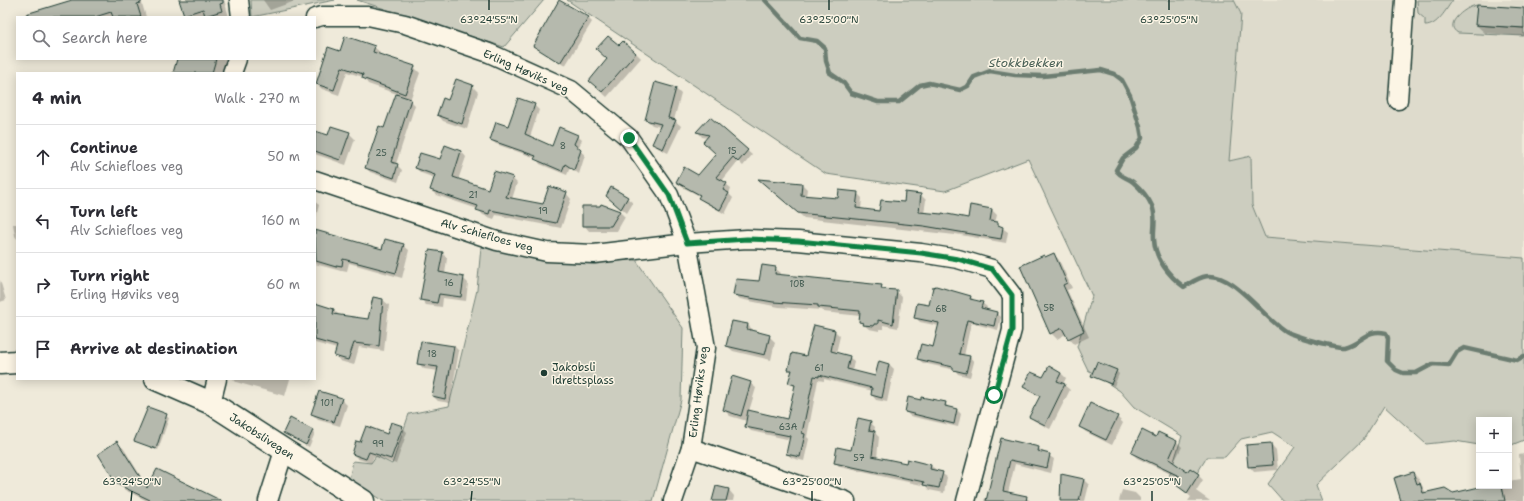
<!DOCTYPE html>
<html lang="en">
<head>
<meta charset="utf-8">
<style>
  :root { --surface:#fff; --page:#f7f7f7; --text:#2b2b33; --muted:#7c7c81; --line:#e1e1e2 }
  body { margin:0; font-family:"Shantell Sans",sans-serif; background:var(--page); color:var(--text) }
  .controls { position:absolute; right:12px; bottom:12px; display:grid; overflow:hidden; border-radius:0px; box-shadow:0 2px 10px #0003 }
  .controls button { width:36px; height:36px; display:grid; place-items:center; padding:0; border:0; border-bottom:1px solid var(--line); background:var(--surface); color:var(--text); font:20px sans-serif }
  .stop { position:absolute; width:12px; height:12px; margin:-9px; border:3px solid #0b8043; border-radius:50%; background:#fff }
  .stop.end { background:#0b8043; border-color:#fff; box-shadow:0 1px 4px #0008 }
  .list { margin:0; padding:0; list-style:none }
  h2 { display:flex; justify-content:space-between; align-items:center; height:52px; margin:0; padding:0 16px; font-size:17px }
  h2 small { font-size:13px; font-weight:400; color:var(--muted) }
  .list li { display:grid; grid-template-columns:26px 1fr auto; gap:12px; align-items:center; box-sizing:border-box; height:64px; padding:0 16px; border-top:1px solid var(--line) }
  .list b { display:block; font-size:15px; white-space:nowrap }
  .list p { margin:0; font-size:13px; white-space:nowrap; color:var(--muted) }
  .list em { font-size:13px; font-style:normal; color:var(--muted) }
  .icon { flex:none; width:22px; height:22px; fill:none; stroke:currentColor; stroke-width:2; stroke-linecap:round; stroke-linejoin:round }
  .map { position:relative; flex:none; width:1524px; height:501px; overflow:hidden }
  .search { position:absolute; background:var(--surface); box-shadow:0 2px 10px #0003; left:16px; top:16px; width:300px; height:44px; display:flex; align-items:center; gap:10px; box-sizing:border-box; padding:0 14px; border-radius:0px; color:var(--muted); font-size:15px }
  .panel { position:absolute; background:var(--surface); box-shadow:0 2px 10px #0003; left:16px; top:72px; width:300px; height:308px; border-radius:0px }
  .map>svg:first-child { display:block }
</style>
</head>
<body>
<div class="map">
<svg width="1524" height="501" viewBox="0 0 1524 501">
  <rect width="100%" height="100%" fill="#efeada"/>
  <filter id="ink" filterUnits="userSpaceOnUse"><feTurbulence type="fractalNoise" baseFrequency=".025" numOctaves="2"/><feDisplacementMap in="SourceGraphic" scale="8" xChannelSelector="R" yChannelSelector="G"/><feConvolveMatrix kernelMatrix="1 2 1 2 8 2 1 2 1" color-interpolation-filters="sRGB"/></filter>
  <g filter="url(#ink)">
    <polygon fill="#dedbcc" points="1234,0 1524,0 1524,258 1265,237 1252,205 1251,156 1228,161 1241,14"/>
    <g fill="#cccdbf" stroke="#76857a">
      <polygon points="251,0 335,0 252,17"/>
      <polygon points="357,0 544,0 504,47"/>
      <polygon points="567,0 1234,0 1241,14 1229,161 1251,156 1252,205 1265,237 1524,258 1524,440 1509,446 1509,420 1479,420 1479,445 1455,441 1426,444 1384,406 1363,440 1316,485 1322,501 1283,501 1268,484 1295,447 1272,432 1241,439 1225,457 1207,457 1186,491 1169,477 1182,436 1134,407 1120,391 1088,370 1077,347 1092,296 1028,159 945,191 826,174"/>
      <path d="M1417,0h36c-7,9 -15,26 -28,26v-7l-7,-6z"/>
      <path d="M1477,5l-1,20 48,3v8l-66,-3c-16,-9 9,-27 19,-28z"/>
      <polygon points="481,247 577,262 636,260 683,328 681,400 653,501 383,501 349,480 353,461 371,463 376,456 392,464 409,414 449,406 477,290"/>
    </g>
    <g fill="#0003">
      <polygon points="76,0 141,0 146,17 36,17"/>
      <polygon points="180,0 224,0 229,17 187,17"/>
      <polygon points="263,0 298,0 270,10"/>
      <polygon points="1524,9 1524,36 1485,33 1476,25"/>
      <polygon points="588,18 592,22 565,66 534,46"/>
      <polygon points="374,47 380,52 379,55 414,67 420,73 410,100 415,105 396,164 402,170 398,182 370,172 366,168 385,129 397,94 368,84 363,77 347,72 339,95 322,89 317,84 341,52"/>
      <polygon points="619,47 636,53 641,58 607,97 595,86"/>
      <polygon points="178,59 226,59 222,73 174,73"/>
      <polygon points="472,86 478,92 467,129 443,121 438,115"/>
      <polygon points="676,89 681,94 674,120 681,126 668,153 658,148 653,143 660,127 652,125 647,120"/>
      <polygon points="534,105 539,110 530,137 553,147 577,136 582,140 578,149 585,155 579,174 570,167 567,175 540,164 536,158 496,144 491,140 509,127"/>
      <polygon points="710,118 752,155 743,166 738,161 722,181 731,188 729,194 733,198 725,214 704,202 699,198 700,196 682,187 677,182 698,176 717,154 708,138 702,137 698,132"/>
      <polygon points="315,132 329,137 349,133 355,139 346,165 315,154"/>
      <polygon points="446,146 461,151 466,157 458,180 489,190 512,178 517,183 512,199 543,205 566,193 571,199 561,228 496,215 494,219 483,215 478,209 436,195 431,190 435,178 421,173 416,168 441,160"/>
      <polygon points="764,184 802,184 807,189 806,196 839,200 857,193 862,198 861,210 880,212 905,203 921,195 926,200 924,214 968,219 971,206 992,210 997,215 995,223 1008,232 1006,243 955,234 955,235 804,218"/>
      <polygon points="607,196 627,198 633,203 627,213"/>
      <polygon points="315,202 319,205 316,217 315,217"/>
      <polygon points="619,211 625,217 617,231 589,231 584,225"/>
      <polygon points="13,224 17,224 17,239 15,236"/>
      <polygon points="315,241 383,250 403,245 409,250 402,278 349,263 347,271 342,270 341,271 315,264"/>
      <polygon points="442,253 447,258 445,274 463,278 468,283 466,301 443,298 442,307 426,305 422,300"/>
      <polygon points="1054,254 1059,260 1072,288 1067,290 1089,337 1074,344 1066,334 1057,339 1051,333 1046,258"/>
      <polygon points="775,268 781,273 780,276 881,286 885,290 896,291 902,297 898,328 883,325 883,329 879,329 879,331 869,329 860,322 860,316 824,312 822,310 779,307 740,299 734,294 760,282"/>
      <polygon points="0,280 6,300 0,302"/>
      <polygon points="970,296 975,301 982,303 987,307 986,311 997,313 1001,317 998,330 971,323 964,356 970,357 974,362 970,377 958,374 955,370 923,363 918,359 934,349 939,326 920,322 915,317 930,307"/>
      <polygon points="373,299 383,300 389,305 384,351 359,347 354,365 340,361 335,355 337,349 315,343 315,304 334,310 339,315 368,320"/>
      <polygon points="748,325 754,331 769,336 775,342 771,360 733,351 727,346"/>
      <polygon points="814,326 835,331 840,336 836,353 849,357 854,361 852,372 876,377 889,364 894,369 887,402 876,400 872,395 873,391 824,379 824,381 818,380 807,437 809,439 804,461 792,458 787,454 791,440 751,431 746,426 747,421 730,416 724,410 750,383 756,388 749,411 788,420 796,388 790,382 792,372 789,369 807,358"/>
      <polygon points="454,346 459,351 450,403 438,401 433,396 439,371 424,369 419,364"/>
      <polygon points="1116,371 1119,374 1114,386 1093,376"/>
      <polygon points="1061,373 1066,378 1063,384 1070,390 1050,429 1035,421 1030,416 1040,397 1030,392 1025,387"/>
      <polygon points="233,379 290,379 285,396 236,382"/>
      <polygon points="341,399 347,405 340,426 318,420 312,414"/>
      <polygon points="945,403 949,408 957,410 961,414 958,427 910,416 906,412"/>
      <polygon points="149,408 169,418 158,450 136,440"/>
      <polygon points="1117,417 1123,423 1112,445 1086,432 1080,427"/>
      <polygon points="291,420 315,433 309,447 284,433"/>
      <polygon points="870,422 875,427 874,432 879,437 877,458 907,464 931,466 947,477 944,493 929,490 926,486 840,467 835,462 852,451"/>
      <polygon points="402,427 407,432 396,464 374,456 371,463 358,459 353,454 361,444 387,435"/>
      <polygon points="1159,433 1177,442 1182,447 1173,464 1187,473 1198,475 1203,480 1196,491 1210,501 1188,501 1191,497 1177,485 1181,479 1137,458 1132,453 1156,438"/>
      <polygon points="1002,440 1038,448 1054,459 1051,473 1015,464 1008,493 1026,497 1030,501 984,501 985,498 988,499"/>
      <polygon points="117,443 124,449 148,488 220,501 147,501 125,490 118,483"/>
      <polygon points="1271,444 1276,450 1278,470 1254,472 1249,466"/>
      <polygon points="1524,454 1524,501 1402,501 1413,473 1418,478 1426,493 1453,494 1488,486 1509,486 1509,481 1521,479 1519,455"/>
      <polygon points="1062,475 1084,480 1089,485 1085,501 1061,501"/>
      <polygon points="717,487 729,490 734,496 733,501 713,501"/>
      <polygon points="1122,490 1135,493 1140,498 1140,501 1119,501"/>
    </g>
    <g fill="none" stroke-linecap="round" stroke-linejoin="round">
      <path stroke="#6c7d71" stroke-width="4.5" d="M765,0l35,38 17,3 8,7 1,13 4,12 13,9 8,11 27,9h21l21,-17 9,-2 31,7 8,-4 6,-9 16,-6 25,4 28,1 58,-6 13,4 8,6 8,15 10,32 2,11 -6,10 -13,10 -7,12c4,7 11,7 17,12 7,6 15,15 19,24 5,11 1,22 2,33 1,20 15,37 30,48 6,-4 13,-8 19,-10 28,-9 62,43 82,54 8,5 52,17 59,16 17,-4 23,-19 42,-14l2,5 -1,23 9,9 7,3h13l17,-9 16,1 8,-13 7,-4 53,12 7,-4"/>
    </g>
    <g fill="#b5b9ad" stroke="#1f3d34">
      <polygon points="72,0 141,0 141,3 137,4 141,17 113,17 111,12 95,17 27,17 26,14"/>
      <polygon points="179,0 223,0 223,3 220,4 222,11 205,16 203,9 184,15"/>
      <polygon points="559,0 589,17 560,63 533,46"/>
      <polygon points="1477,5 1524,8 1524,28 1475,25"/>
      <polygon points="345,36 375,46 373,52 415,66 405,94 362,78 363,74 342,67 334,90 316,84 328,47 340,51"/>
      <polygon points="608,36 619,45 623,41 636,53 602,92 589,81 607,59 596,49"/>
      <polygon points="177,59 216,59 212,73 173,73"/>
      <polygon points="456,79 473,85 462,124 437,115 443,98 448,100"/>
      <polygon points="655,82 676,88 668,118 676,120 663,149 652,144 661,124 645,120"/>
      <polygon points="396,94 411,99 391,162 398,164 394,178 365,168 379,126 384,128"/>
      <polygon points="518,98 535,104 525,134 552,146 559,127 578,135 574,144 581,150 574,170 565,164 562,171 534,159 536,156 490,140 496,122 508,126"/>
      <polygon points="710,117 748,150 738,162 733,157 716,177 727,183 723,190 729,193 720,210 698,198 700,195 676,182 684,167 698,175 716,154 703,142 709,135 696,132"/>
      <polygon points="331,126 350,132 340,160 315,151 315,131 328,135"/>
      <polygon points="445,145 461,151 453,177 488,189 494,171 513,177 506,197 543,204 549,186 567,192 556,223 490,210 489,214 476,210 478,206 430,190 435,175 415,168 420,153 440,159"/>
      <polygon points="758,179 802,183 801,195 838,198 839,190 858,192 856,208 879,211 881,200 904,202 905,192 921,194 919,212 942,214 942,213 968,218 970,205 992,209 990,221 998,222 998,225 1003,227 1001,239 924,226 798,213"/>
      <polygon points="611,187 628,197 621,209 606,196"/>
      <polygon points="601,204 620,211 611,226 582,226 582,206 600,206"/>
      <polygon points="315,230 382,249 385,239 404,244 396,273 343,259 342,266 336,265 336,267 316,261"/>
      <polygon points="429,250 443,252 439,272 464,277 461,297 439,294 437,303 420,300"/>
      <polygon points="1054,253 1067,283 1063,285 1084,331 1068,339 1062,328 1050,334 1020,266 1044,255 1045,257"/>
      <polygon points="762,265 776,267 775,274 882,285 881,289 897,290 893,324 878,320 878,324 874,324 874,326 862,325 863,323 859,322 860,311 818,307 818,305 773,302 733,295 736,279 759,281"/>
      <polygon points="936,286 971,296 970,299 983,302 981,308 997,312 994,326 967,320 959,354 970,356 966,373 953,370 953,367 917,359 921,344 933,347 939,323 914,318 917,303 929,305 933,287"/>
      <polygon points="373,297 383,299 379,346 354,343 348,360 334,356 337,346 315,340 315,303 334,309 333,314 368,319"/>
      <polygon points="732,321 748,324 747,329 770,335 765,355 726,346"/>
      <polygon points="814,325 835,330 831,351 850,356 847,369 875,376 879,361 889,364 882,398 871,395 872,388 819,375 819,377 814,376 802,433 805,434 800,457 786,454 790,436 745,427 748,410 787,419 795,385 788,383 792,370 788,370 792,353 806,356"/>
      <polygon points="421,341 454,346 445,399 432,396 438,367 417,364"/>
      <polygon points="1097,362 1117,370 1111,384 1091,376"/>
      <polygon points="1049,366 1061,373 1057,381 1065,384 1045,425 1029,417 1040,396 1023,387 1031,372 1043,377"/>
      <polygon points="732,376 751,382 741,416 723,410"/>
      <polygon points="319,391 342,398 334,422 311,414"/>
      <polygon points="908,397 921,400 921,397 946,402 945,406 957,409 954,424 905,412"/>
      <polygon points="1090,403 1118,416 1106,440 1079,427"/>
      <polygon points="148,407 167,414 156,449 134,441"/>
      <polygon points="290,418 313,430 306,445 283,433"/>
      <polygon points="858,418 871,421 869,430 875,431 872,456 906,463 907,459 931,465 930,469 943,472 939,488 923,485 924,482 834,463 837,447 851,450"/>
      <polygon points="391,422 403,426 391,459 369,452 366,459 352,454 356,441 360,442 366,426 387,434"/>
      <polygon points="1142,430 1156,437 1158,432 1177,441 1169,459 1187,472 1190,468 1199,474 1187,493 1176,485 1181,477 1131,453"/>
      <polygon points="1001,438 1039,447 1038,451 1050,454 1047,468 1010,460 1003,491 1027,496 1026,501 986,501"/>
      <polygon points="117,441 147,488 157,469 222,501 152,501 117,484 98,454"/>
      <polygon points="1271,443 1273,465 1248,467 1246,445"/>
      <polygon points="1413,472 1417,484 1420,483 1423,493 1445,488 1453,493 1484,486 1502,486 1505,501 1401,501 1394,478"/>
      <polygon points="1061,474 1084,479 1079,501 1060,501"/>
      <polygon points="716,486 729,489 726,501 712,501"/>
    </g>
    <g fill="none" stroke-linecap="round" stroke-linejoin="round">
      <g stroke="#1f3d34" stroke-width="21">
        <g id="street">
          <polyline points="239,0 241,17"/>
          <polyline points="315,18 322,16 368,16 405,24 489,53 571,90 629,138 669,195 687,243 706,348 691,448 673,501"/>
          <polyline points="232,73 237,59"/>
          <polyline points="1398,100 1405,0"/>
          <polyline points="315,180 497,241 547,252 594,254 687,243 747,239 798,241 921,253 958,259 992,269 1012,295 1012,330 966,501"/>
          <polyline points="211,403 217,379"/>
          <polyline points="691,448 846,501"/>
          <polyline points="268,501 284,451"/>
        </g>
      </g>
      <g stroke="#1f3d34" stroke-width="25">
        <g id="secondary">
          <polyline points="0,363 17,362"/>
          <polyline points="156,379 211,403 363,501"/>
        </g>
      </g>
      <use href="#street" stroke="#fcf5e5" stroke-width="18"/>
      <use href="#secondary" stroke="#fcf5e5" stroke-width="22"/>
    </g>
  </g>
  <g fill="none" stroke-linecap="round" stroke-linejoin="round" filter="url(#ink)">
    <polyline stroke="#0b8043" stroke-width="5" points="629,138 669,195 687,243 747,239 798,241 921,253 958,259 992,269 1012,295 1012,330 994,395"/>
  </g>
  <path fill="none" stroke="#1f3d34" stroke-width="1.5" d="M489,10v-10M829,10v-10M1169,10v-10M131,501l1,-10M471,501l1,-10M812,501v-10M1152,501v-10"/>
  <circle fill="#1f3d34" stroke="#fcf5e5" stroke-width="1.5" cx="544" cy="373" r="4"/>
  <g text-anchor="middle" stroke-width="3" stroke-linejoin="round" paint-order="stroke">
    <g font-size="9" fill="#445c52">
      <text x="563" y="149">8</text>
      <text x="732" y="154">15</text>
      <text x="381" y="156">25</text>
      <text x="473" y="198">21</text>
      <text x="543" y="214">19</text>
      <text x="449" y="286">16</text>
      <text x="797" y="287">10B</text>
      <text x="1049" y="311">5B</text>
      <text x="941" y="312">6B</text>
      <text x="432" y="357">18</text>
      <text x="819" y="371">61</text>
      <text x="327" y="406">101</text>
      <text x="788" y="430">63A</text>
      <text x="378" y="447">99</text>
      <text x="859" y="461">57</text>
    </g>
    <g font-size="11" fill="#1f3d34" stroke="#fcf5e5">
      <text transform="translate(526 71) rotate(24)" y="4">Erling Høviks veg</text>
      <text transform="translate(487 235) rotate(16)" y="4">Alv Schiefloes veg</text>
      <text transform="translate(698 392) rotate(-83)" y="4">Erling Høviks veg</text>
      <text transform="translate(262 436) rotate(33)" y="4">Jakobslivegen</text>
    </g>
    <g font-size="11" fill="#1f3d34" stroke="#fcf5e5" text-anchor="start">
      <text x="552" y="371">Jakobsli<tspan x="552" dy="13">idrettsplass</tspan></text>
    </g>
    <g font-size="12" font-style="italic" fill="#455d53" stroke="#fcf5e5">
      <text x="1026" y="67">Stokkbekken</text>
    </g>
  </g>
  <g font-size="10" text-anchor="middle" fill="#1f3d34" stroke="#fcf5e5" stroke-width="3" stroke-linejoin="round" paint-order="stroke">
    <text x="489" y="23">63°24'55"N</text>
    <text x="829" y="23">63°25'00"N</text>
    <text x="1169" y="23">63°25'05"N</text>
    <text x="132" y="485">63°24'50"N</text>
    <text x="472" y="485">63°24'55"N</text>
    <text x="812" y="485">63°25'00"N</text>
    <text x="1152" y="485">63°25'05"N</text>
  </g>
</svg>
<div class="controls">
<button>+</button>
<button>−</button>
</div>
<div class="stop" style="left:994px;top:395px"></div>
<div class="stop end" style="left:629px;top:138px"></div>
<div class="search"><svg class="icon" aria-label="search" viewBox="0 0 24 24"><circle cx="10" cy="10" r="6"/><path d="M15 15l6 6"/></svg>Search here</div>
<section class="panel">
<h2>4 min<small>Walk · 270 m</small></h2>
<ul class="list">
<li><svg class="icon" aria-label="ahead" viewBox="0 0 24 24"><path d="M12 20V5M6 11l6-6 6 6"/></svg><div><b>Continue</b><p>Alv Schiefloes veg</p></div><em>50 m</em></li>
<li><svg class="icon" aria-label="left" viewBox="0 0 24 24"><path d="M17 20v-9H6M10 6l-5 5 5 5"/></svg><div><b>Turn left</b><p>Alv Schiefloes veg</p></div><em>160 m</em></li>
<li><svg class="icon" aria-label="right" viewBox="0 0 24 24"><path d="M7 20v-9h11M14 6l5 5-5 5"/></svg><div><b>Turn right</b><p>Erling Høviks veg</p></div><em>60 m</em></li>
<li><svg class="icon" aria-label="arrive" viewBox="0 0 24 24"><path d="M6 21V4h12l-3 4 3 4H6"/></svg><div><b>Arrive at destination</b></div></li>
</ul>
</section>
</div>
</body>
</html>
